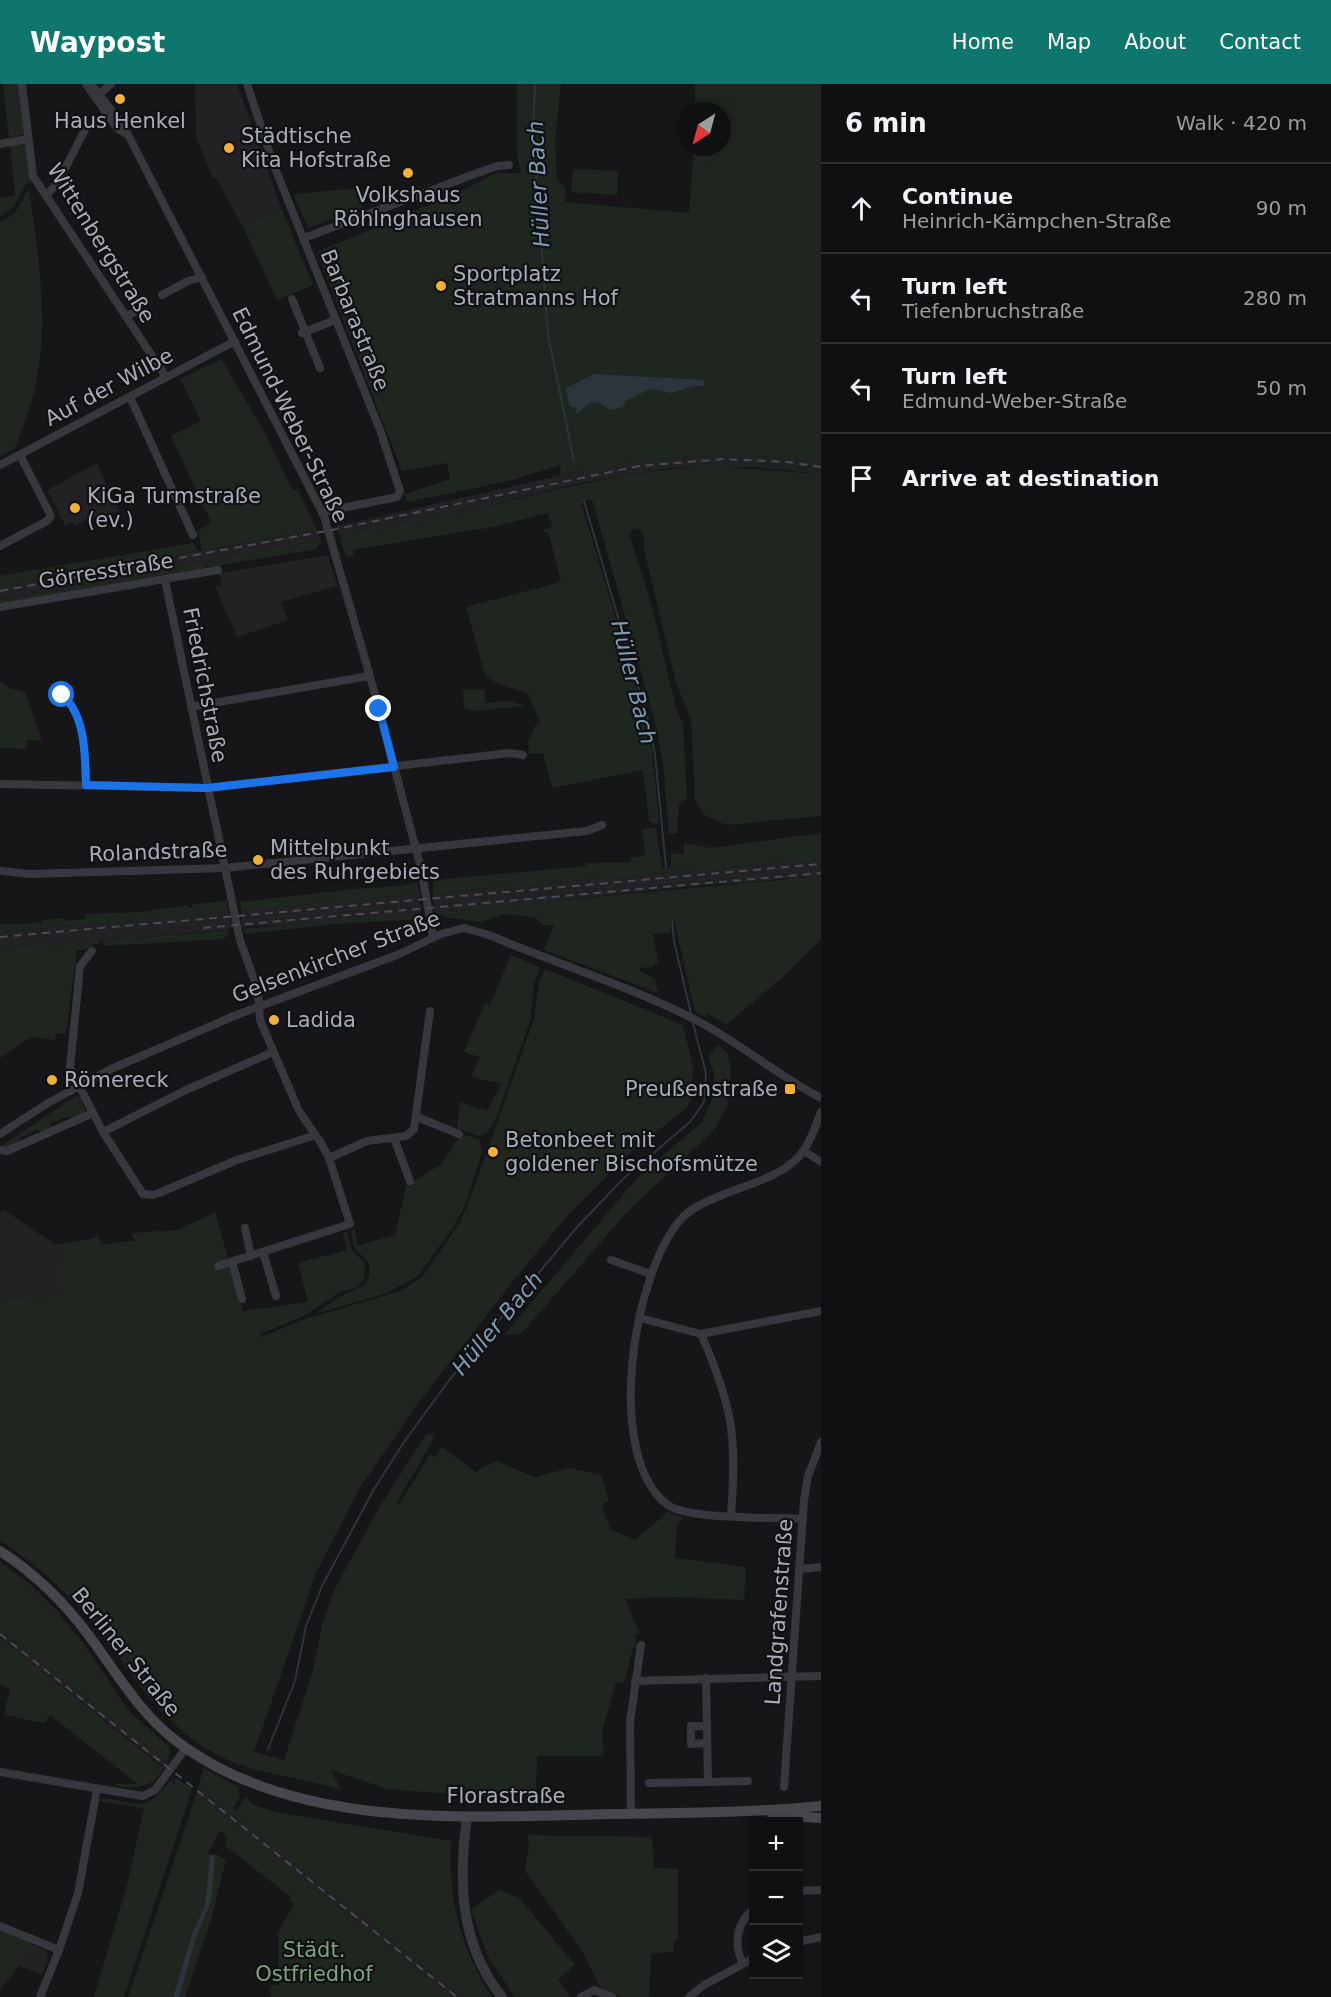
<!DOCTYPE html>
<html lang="en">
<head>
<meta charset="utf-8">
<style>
  :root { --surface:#101012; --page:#1e1e20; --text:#f1f3f6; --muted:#9c9d9f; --line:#303032; --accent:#0f766e }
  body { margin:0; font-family:"DejaVu Sans",sans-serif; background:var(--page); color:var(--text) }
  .controls { position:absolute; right:18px; bottom:18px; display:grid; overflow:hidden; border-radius:0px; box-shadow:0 3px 9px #0003 }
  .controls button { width:54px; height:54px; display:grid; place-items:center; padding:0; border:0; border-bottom:2px solid var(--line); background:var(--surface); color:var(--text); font:30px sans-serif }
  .compass { position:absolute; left:677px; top:18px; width:54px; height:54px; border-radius:50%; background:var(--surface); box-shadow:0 3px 9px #0003; rotate:216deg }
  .stop { position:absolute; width:18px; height:18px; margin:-14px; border:4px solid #1a73e8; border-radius:50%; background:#fff }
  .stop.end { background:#1a73e8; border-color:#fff; box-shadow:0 2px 6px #0008 }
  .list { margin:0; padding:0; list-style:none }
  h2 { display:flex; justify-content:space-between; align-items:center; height:78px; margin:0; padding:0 24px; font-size:26px }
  h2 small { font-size:20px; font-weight:400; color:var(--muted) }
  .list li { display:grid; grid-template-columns:39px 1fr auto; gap:18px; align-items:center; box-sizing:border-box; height:90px; padding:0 24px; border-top:2px solid var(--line) }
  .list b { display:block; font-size:22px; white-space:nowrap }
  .list p { margin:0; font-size:20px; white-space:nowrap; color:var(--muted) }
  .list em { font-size:20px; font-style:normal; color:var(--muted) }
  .icon { flex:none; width:33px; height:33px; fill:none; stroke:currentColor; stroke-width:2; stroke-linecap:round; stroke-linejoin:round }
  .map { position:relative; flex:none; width:821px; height:1913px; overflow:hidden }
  header { display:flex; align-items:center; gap:36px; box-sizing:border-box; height:84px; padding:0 30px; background:var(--accent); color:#fff }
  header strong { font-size:28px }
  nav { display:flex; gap:33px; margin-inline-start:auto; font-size:21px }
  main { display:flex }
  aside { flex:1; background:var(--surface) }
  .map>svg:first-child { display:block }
</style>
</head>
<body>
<header>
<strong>Waypost</strong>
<nav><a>Home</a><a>Map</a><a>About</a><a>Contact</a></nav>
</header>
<main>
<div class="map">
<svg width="821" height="1913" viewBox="0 0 821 1913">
  <rect width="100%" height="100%" fill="#161618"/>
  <g fill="#222225">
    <polygon points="195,0 237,0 282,126 243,143 216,94 213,94 196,54"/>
    <polygon points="736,370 762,371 821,378 821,390 754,383 677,383 580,399 446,432 340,453 336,442 594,384 640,376"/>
    <polygon points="97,379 119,427 84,437 76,442 71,438 65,441 47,406"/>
    <polygon points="317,446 321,456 0,516 0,502"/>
    <polygon points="328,471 337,502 281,518 288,536 237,553 215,502 222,501 219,489"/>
    <polygon points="821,775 821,792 683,803 498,823 435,828 434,825 433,809"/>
    <polygon points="420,810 421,829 337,838 242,843 241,827"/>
    <polygon points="229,828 231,844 224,846 0,866 0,848"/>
    <polygon points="4,1126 56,1161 62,1210 0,1218 0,1128"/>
    <polygon points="0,1546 163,1674 168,1680 165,1684 0,1553"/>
    <polygon points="198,1704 334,1810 463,1913 452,1913 197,1708"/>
    <polygon points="29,1859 47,1868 48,1877 42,1891 19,1882"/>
  </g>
  <g fill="#1e261f">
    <polygon points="3,0 19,0 24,50 9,54"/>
    <path d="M517,0h44l-6,56 2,39 8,8v15l124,11 5,-66h28v-36h-27v-27h126v378c-88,-12 -173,-5 -260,13l-1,-10 -51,16 -102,21 -2,-8 45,-15 -3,-16 -45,8 -85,-219 74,-31 7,2 14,-6 -2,-5 43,-16 42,-23h26l-4,-17z"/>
    <polygon points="20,59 26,61 32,98 26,100 15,122 0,133 0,114 15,112 10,60"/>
    <polygon points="573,85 618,87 617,111 571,108"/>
    <path d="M29,103c8,64 21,132 7,196 -4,22 -13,43 -21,65l-15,9v-235l15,-9z"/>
    <polygon points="362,104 362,124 308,144 293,110"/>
    <polygon points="282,126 313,201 277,216 243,143"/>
    <polygon points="221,275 264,347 293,407 298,405 317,446 202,466 198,447 211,438 171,352 201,337 180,295"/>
    <path d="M711,382l110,8v342l-95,9 -22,-10 -9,-15 -4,-80 -15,-37 -32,-134v-13l-6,-8 -6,1 -2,7 22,71 24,101 7,15 4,75 -8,5 -2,30 -8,1 -6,-70 -9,-46 -62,-219 -11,3 63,211 8,37 7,71 -4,4 -6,-4 -6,-51 -91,18 -9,-35 -14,1 -1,-11 8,-19 4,-1 -12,-29 -33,-12 -10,-7 -19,-68 95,-25 -12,-48 -7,-4 10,-3 -4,-14 -55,14 -140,23v6l-7,1 -6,-20c51,-10 101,-20 152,-32 72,-17 145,-36 219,-39z"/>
    <polygon points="321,456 316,465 210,483 208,480 204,484 0,519 0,516"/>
    <polygon points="193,459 199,467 0,502 0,492"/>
    <polygon points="0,598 9,604 25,608 42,657 27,656 27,665 0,664"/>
    <polygon points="463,605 485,606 485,619 508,617 526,622 475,627 464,624"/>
    <polygon points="656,744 662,784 671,783 671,770 684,770 684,759 711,764 821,749 821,775 433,809 433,796 586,782 586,779 631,778 631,773 645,772 642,745"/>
    <polygon points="821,792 821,855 784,892 726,941 707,929 707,934 695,928 674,836 670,836 671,849 653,850 658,877 652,883 639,884 640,887 655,895 658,909 544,866 554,841 543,841 535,833 503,830 481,838 444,833 435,828"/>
    <polygon points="417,798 420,810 241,827 240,818 353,805 402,802"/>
    <polygon points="222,817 226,817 229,828 0,848 0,840 43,839 43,836 64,834 65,837 85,835 86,830 141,828 187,821 188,824 192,824 193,820"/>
    <polygon points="421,829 421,835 334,840 246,850 243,845"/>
    <polygon points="230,846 224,855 104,862 103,857"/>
    <polygon points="99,857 99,860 92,860 89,865 77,866 66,950 56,949 55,956 31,953 0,974 0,866"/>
    <polygon points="511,871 540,883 534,900 530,937 495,1037 486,1050 478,1052 457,1044 460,1018 487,1027 501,1000 471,993 480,973 464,968 485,919 490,921"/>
    <path d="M545,885l138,56 10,42 -1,26 -4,14 -57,45 -65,65 -53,64 -99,128 -55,80 -43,84 -62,179 30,8 28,-86 10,-48 13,-38 44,-80 47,-74h8l-1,6 -36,62 2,3 31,-51 5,3 7,-10 35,26 4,-5 16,-7 37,16 36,-9 31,7 8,26 -6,2 -1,3 8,23 25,11 33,-28 15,6 -6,7 -2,33 71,9 -2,33 -70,-3 -49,2 15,35 -5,1 2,13h-4l-9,35 -8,-1 -14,50 2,24h-67l-1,38 -27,-1 -1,6 -120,-10 -57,-19 10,20c-41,-14 -84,-14 -123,-35 -52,-27 -82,-75 -116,-120 -26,-35 -63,-69 -102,-95v-238l62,-8 -6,-49 38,-7 3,-3 5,9 33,-3 -4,-8 47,-3 37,-18 28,99 65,-9 -10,-39 49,-13 -4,-18h4l5,18 13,14 -1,15 -6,8 -18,5 -38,25 -42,17 1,3 47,-19 93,-27 22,-15 37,-54 10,-23 64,-180 5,-37z"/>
    <polygon points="717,961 727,968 731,984 727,1023 714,1046 628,1127 521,1250 504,1251 639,1092 702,1038 714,1011 714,989 708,973"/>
    <polygon points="76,1012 81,1013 86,1029 73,1036 68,1032 50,1040 54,1045 43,1049 37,1046 19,1054 23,1058 7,1065 1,1062"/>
    <path d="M462,1050l17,5 3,14 -18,55 -12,21 -35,48 -33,17 -69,20c8,-6 16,-12 25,-17 16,-10 33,-8 29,-33l-15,-18 -3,-16 4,-1 2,17 38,-11 11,-49 34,-21z"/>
    <polygon points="0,1478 30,1500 56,1526 83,1559 129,1627 169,1663 171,1676 170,1667 168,1678 0,1546"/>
    <path d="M0,1553l163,131c-8,19 -27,22 -47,18l1,-2h21l-88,-69 -6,8 -40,-8 6,-26 -10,-4z"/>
    <path d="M204,1684l34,19 2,9 -7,13 3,2 10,-15 6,8 24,8 175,29c-3,58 9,107 41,156h-29l-265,-209z"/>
    <path d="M175,1693l17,12 -68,208h-30l33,-112 17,-77 -46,-7 6,-3c39,7 41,14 68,-19l2,8z"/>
    <polygon points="197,1708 452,1913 271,1913 270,1902 279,1901 278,1848 294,1820 289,1816 291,1813 225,1762 227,1753 220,1747 208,1769 210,1771 205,1822 193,1847 173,1913 128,1913"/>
    <polygon points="527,1751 652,1753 654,1784 678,1785 678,1855 674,1856 674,1867 651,1870 649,1913 622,1913 602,1906 582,1867 525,1787 529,1761"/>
    <polygon points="216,1770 226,1776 211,1836 185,1913 179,1913 197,1851 211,1818 212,1780"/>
    <polygon points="500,1806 520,1815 575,1881 558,1896 571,1913 515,1913 488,1873 471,1825"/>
    <polygon points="0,1846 30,1857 19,1882 0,1906"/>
  </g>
  <g fill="#2c353c">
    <polygon points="594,290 704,296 704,302 693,302 671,309 650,305 625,317 623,323 610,326 601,320 591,318 576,330 577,324 569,322 566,304"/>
    <polygon points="210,1771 215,1771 211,1818 197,1851 179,1913 173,1913 193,1847 205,1822"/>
  </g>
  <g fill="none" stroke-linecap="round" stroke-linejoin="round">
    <g stroke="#2c353c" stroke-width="2">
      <polyline points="535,0 533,48 548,251 574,377"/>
      <polyline points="584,417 648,636 655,671 666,783"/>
      <polyline points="672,836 674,857 691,930"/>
      <polyline points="268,1665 295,1597 306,1542 322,1502 374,1405 404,1358 450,1295 578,1142 623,1095 690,1038 704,1018 706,989 692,936"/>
    </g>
    <g stroke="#37383d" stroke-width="8">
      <polyline points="22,0 33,92 166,293"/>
      <polyline points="86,0 117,44 126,50"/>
      <polyline points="91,0 123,41 324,432 375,610 421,784 433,853"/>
      <polyline points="247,0 273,79 380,346 400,407 397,413 322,428"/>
      <polyline points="96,13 111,0"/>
      <polyline points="0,60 28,55"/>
      <polyline points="46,112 58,98 87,42"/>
      <polyline points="304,154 472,91 497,82 509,81"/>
      <polyline points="162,211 188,197 202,193"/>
      <polyline points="292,215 320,284"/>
      <polyline points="126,233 139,225"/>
      <polyline points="302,249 335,236"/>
      <polyline points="130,313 193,451"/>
      <polyline points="0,381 235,257"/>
      <polyline points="0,462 47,437 51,432 20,371"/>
      <polyline points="165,496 240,856 258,907 260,936 299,1027 321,1059 329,1074 350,1140 218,1182"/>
      <polyline points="0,523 218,486"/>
      <path d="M62,611c24,20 23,62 24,90"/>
      <polyline points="191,623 369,592"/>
      <polyline points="0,700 207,704 509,669 523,671"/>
      <polyline points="0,787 31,790 225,784 587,747 602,741"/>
      <polyline points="92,867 80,882 70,984 103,1048 143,1110 154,1111 237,1076 316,1051"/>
      <polyline points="417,1033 459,1050"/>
      <polyline points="103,1048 186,1006 273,968"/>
      <path d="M0,1050l48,-31 63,-34 123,-53 163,-61 44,-21 23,-6 25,7c68,29 141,51 207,85 44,23 81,55 125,78"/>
      <polyline points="394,1054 410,1097"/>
      <polyline points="0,1066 7,1067 93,1029"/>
      <polyline points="804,1067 821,1078"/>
      <polyline points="329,1074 367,1057 406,1052 414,1045 430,927"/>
      <polyline points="245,1144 251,1172"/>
      <polyline points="263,1168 276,1212"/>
      <polyline points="611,1176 651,1190"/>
      <polyline points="232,1177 242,1215"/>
      <polyline points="640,1234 701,1250 821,1227"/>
      <path d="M701,1250c32,73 36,102 30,181"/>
      <path d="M803,1435c-30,-2 -114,1 -135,-14 -65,-48 -35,-236 15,-288 11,-11 25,-16 39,-22 27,-11 66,-20 82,-45 8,-12 12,-25 17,-38"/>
      <polyline points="800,1485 821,1483"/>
      <polyline points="635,1597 821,1592"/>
      <polyline points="707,1642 691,1642 691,1660 707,1659"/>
      <polyline points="0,1688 143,1712 155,1706 186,1664"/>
      <polyline points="708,1698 748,1697"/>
      <polyline points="649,1699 708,1698 706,1594"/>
      <polyline points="784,1703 804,1416 808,1392 821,1358"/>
      <polyline points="631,1730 630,1638 641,1561"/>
      <polyline points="798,1807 821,1806"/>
      <polyline points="0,1842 59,1866 78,1809 97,1705"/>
      <polyline points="798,1858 821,1853"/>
      <path d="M742,1878c-8,-19 -6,-39 12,-53"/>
      <polyline points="40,1913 59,1866"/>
      <polyline points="581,1913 594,1906 612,1913"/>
      <polyline points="689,1913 704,1901 754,1874"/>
    </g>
    <path stroke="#37383d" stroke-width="10" d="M467,1733c-9,64 -7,128 35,180"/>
    <g stroke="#45474d" stroke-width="10">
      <path d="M0,1467c36,23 65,52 90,86 27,36 48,74 85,103 117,91 294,77 434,74 71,-1 141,-1 212,-8"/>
      <polyline points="772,1731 821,1734"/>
    </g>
    <g stroke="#4a4c52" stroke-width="2" stroke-dasharray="8 6" stroke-linecap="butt">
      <polyline points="0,507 337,445 639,382 724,375 788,378 821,383"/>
      <polyline points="203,844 821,789"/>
      <polyline points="0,853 821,780"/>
      <polyline points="0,1550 457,1913"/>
    </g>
  </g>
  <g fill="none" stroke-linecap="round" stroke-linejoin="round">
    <path stroke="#1a73e8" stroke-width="8" d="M62,611c24,20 23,61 24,90l121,3 187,-21 -15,-58"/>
  </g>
  <g fill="#f2b134" stroke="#111113" stroke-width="2">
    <circle cx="120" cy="15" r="6"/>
    <circle cx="229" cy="64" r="6"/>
    <circle cx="408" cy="89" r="6"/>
    <circle cx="441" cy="202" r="6"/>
    <circle cx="75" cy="424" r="6"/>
    <circle cx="258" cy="776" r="6"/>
    <circle cx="274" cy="936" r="6"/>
    <circle cx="52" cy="996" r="6"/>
    <rect x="784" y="999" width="12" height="12" rx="3"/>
    <circle cx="493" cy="1068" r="6"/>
  </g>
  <g text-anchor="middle" stroke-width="4.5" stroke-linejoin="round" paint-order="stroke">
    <g font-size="21" fill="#a8adb8" stroke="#111113" text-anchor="start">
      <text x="120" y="44" text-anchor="middle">Haus Henkel</text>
      <text x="241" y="59">Städtische<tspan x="241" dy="24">Kita Hofstraße</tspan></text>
      <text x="408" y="118" text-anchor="middle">Volkshaus<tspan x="408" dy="24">Röhlnghausen</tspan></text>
      <text x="453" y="197">Sportplatz<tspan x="453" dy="24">Stratmanns Hof</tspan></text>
      <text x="87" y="419">KiGa Turmstraße<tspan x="87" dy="24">(ev.)</tspan></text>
      <text x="270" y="771">Mittelpunkt<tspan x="270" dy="24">des Ruhrgebiets</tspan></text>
      <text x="286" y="943">Ladida</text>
      <text x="64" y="1003">Römereck</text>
      <text x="778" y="1012" text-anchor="end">Preußenstraße</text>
      <text x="505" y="1063">Betonbeet mit<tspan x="505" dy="24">goldener Bischofsmütze</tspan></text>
    </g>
    <g font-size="21" fill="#a8adb8" stroke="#111113">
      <text transform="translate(101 159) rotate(58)" y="7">Wittenbergstraße</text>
      <text transform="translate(355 236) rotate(68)" y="7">Barbarastraße</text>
      <text transform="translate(109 303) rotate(-28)" y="7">Auf der Wilbe</text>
      <text transform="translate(290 331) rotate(64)" y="7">Edmund-Weber-Straße</text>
      <text transform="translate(106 487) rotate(-9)" y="7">Görresstraße</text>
      <text transform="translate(205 601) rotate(79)" y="7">Friedrichstraße</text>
      <text transform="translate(158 768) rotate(-2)" y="7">Rolandstraße</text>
      <text transform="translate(336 873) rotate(-21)" y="7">Gelsenkircher Straße</text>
      <text transform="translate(779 1528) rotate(-86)" y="7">Landgrafenstraße</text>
      <text transform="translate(126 1568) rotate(51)" y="7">Berliner Straße</text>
      <text x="506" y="1719">Florastraße</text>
    </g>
    <g font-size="21" fill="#7fa381" stroke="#111113">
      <text x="314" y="1873">Städt.<tspan x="314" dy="24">Ostfriedhof</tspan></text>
    </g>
    <g font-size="22" font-style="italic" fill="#7f9bb3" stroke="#111113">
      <text transform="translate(538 100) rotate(-93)" y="8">Hüller Bach</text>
      <text transform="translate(634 598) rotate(76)" y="8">Hüller Bach</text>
      <text transform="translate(497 1239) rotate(-50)" y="8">Hüller Bach</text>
    </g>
  </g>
</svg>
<div class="controls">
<button>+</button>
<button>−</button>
<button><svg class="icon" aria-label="layers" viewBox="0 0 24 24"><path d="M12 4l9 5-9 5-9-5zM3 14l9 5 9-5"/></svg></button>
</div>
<svg class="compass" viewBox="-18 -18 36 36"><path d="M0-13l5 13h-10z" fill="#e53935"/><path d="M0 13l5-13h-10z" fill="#9c9d9f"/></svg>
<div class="stop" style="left:62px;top:611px"></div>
<div class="stop end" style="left:379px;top:625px"></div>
</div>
<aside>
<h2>6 min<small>Walk · 420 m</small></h2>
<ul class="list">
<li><svg class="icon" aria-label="ahead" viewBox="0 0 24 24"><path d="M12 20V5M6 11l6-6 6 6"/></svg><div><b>Continue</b><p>Heinrich-Kämpchen-Straße</p></div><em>90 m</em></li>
<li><svg class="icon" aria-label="left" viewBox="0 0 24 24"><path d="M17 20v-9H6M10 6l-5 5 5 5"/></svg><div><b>Turn left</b><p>Tiefenbruchstraße</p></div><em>280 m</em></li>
<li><svg class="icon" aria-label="left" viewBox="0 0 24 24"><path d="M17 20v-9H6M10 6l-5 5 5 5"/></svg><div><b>Turn left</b><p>Edmund-Weber-Straße</p></div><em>50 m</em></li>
<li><svg class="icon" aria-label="arrive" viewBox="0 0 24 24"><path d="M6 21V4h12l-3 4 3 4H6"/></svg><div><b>Arrive at destination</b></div></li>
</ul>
</aside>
</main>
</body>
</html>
